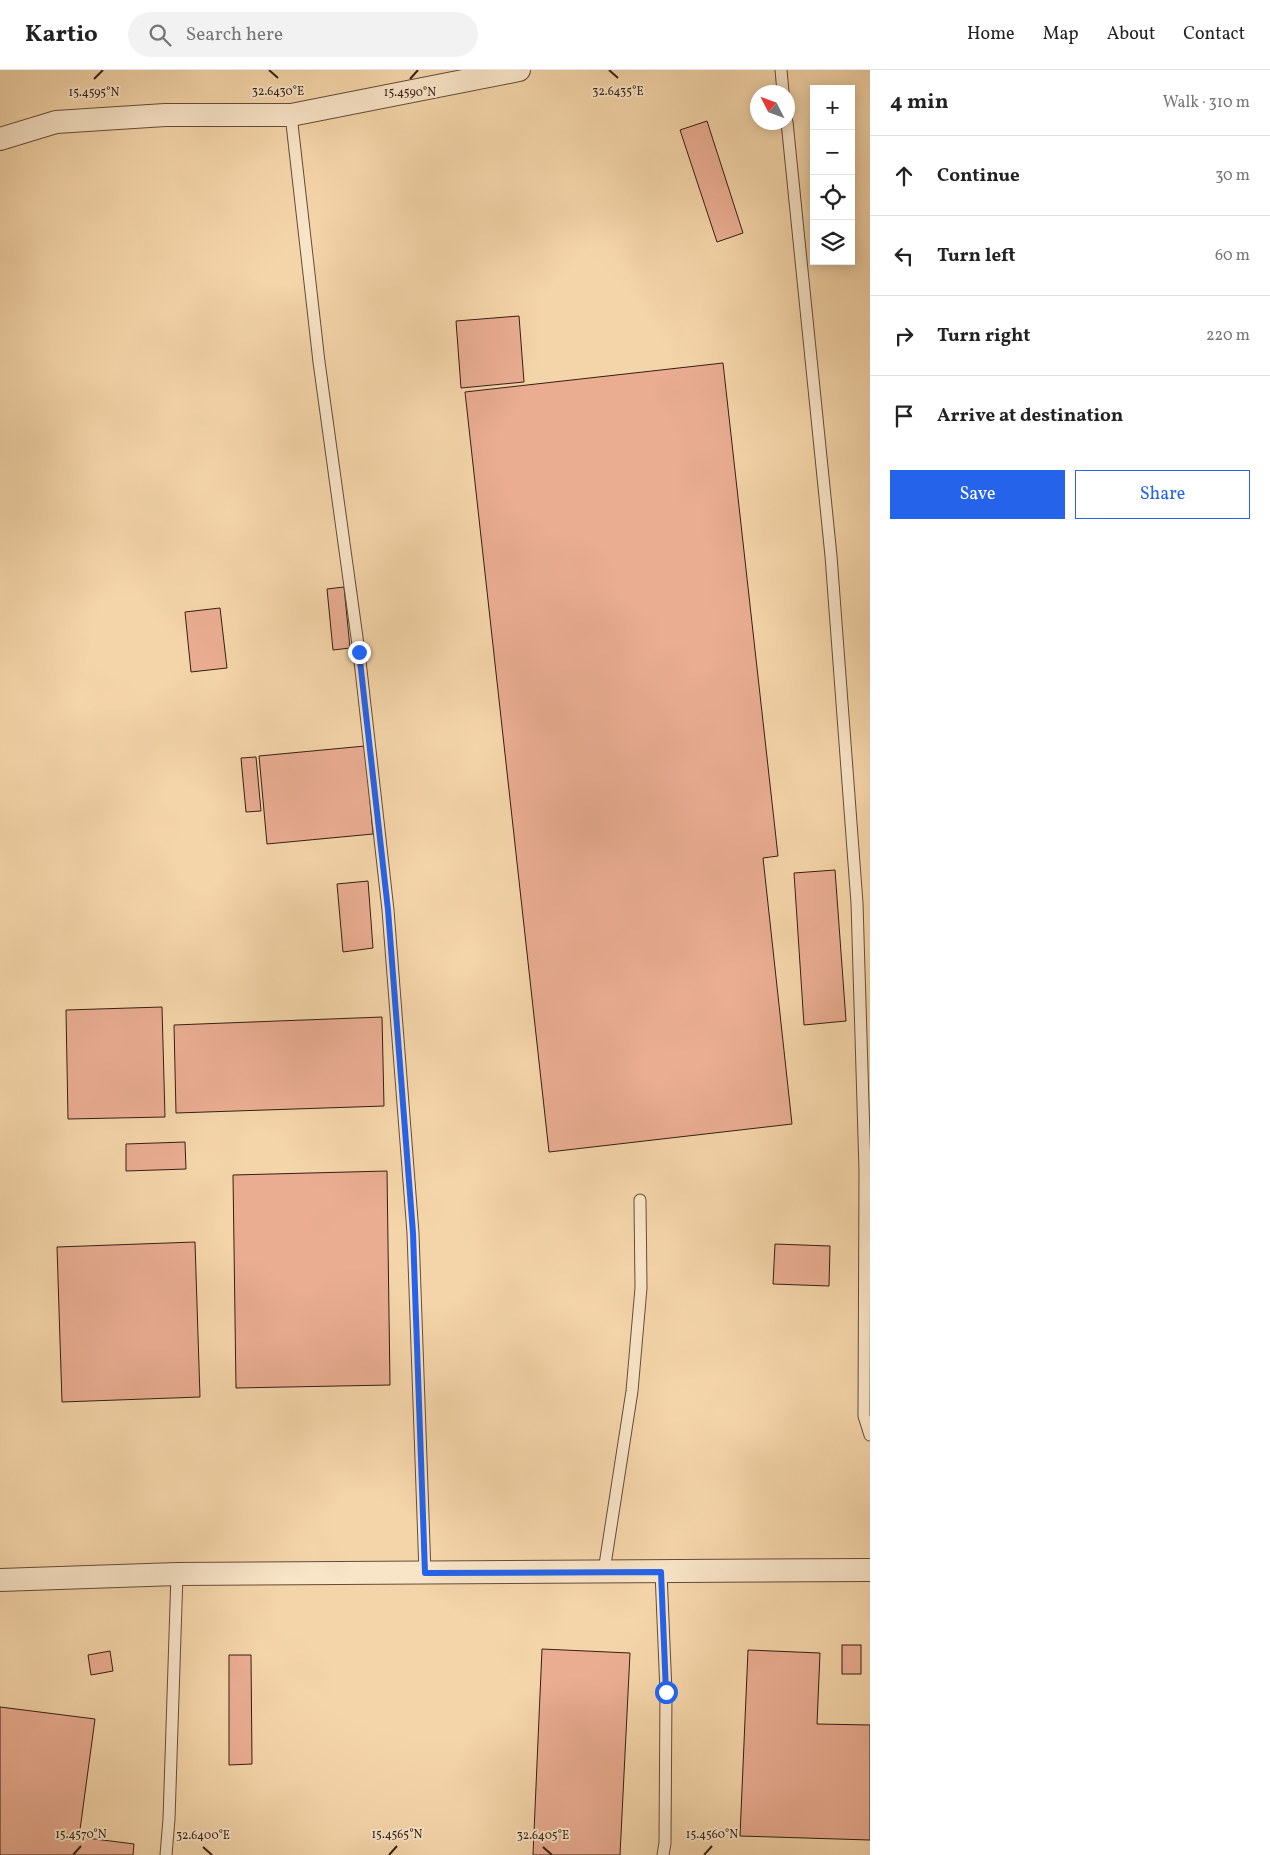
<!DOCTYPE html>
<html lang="en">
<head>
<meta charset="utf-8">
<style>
  :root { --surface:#fff; --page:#f2f2f2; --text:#222; --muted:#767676; --line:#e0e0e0; --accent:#2563eb }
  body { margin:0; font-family:Vollkorn,serif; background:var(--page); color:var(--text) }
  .controls { position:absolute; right:15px; top:15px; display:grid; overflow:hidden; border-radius:0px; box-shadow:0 2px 12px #0003 }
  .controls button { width:45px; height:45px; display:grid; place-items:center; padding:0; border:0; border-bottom:1px solid var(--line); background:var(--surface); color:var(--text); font:25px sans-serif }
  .compass { position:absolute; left:750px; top:15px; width:45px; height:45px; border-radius:50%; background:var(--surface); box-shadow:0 2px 12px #0003; rotate:312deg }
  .stop { position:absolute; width:15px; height:15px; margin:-11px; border:4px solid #2563eb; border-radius:50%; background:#fff }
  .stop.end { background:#2563eb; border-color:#fff; box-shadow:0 1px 5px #0008 }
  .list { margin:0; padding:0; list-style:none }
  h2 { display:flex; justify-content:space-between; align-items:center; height:65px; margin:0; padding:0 20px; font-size:21px }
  h2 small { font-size:16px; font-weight:400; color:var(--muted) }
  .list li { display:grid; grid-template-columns:32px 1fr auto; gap:15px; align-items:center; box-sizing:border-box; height:80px; padding:0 20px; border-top:1px solid var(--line) }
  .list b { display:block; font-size:19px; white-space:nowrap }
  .list em { font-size:16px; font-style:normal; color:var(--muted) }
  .actions { display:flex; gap:10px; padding:15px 20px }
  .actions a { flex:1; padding:11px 0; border:1px solid var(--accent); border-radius:0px; text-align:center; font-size:18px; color:var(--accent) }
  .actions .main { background:var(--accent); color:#fff }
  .icon { flex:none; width:28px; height:28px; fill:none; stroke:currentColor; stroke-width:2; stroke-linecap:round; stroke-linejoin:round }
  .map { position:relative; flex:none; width:870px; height:1785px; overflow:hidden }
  header { display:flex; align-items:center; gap:30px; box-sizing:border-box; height:70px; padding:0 25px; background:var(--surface); border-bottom:1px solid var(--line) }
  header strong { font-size:24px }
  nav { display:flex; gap:28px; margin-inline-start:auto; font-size:18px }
  .search { width:350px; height:45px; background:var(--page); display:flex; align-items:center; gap:12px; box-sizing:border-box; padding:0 18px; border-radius:28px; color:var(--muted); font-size:19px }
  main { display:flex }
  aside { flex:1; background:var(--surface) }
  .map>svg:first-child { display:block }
</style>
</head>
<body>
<header>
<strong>Kartio</strong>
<div class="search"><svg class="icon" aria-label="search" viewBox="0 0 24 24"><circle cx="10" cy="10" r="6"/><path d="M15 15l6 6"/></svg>Search here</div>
<nav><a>Home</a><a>Map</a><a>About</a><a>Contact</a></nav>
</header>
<main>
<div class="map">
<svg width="870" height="1785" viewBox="0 0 870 1785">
  <rect width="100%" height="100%" fill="#f4d5a9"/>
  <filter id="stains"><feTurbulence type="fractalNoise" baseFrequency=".004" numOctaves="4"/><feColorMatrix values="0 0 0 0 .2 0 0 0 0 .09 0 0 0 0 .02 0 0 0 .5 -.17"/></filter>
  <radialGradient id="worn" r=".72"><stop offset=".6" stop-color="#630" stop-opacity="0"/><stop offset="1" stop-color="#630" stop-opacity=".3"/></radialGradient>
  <g fill="#eaad92" stroke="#351e13">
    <polygon points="707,51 743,163 717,172 680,60"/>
    <polygon points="519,246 524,312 461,318 456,251"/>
    <polygon points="723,293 778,786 763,788 792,1054 549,1082 465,322"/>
    <polygon points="344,517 350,578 333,580 327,519"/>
    <polygon points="220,538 227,598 191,602 185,542"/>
    <polygon points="365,676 373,764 267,774 259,686"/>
    <polygon points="256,687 261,741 246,742 241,688"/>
    <polygon points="835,800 846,951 804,955 794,803"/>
    <polygon points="368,811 373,878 343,882 337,814"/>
    <polygon points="162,937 165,1047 68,1049 66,940"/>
    <polygon points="382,947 384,1036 176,1043 174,955"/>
    <polygon points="185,1072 186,1099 126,1101 126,1074"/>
    <polygon points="387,1101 390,1315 236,1318 233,1105"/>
    <polygon points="195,1172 200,1327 62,1332 57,1177"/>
    <polygon points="775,1174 830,1176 829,1216 773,1214"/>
    <rect x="842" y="1575" width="19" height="29"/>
    <polygon points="542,1579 630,1583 620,1785 533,1785"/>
    <polygon points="748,1580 820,1583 817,1654 870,1655 870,1770 740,1766"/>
    <polygon points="110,1581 113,1601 91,1605 88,1585"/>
    <polygon points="229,1585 251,1585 252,1694 229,1695"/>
    <polygon points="0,1637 95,1649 79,1767 134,1774 133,1785 0,1785"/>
  </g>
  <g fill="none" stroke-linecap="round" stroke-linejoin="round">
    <g stroke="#654c38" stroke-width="13">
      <g id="service">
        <polyline points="781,0 783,22"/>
        <polyline points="291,45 319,292 359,582 388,840 413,1163 425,1503"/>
        <polyline points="787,52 831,486 857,833 865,1100 864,1346 870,1365"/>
        <polyline points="604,1501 632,1321 641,1218 640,1130"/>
        <polyline points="661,1502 666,1622 665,1773 663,1785"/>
        <polyline points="166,1785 169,1749 177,1504"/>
      </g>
    </g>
    <g stroke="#654c38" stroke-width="24">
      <g id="minor">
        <polyline points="0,69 56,52 165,45 291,45 519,0"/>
        <polyline points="0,1510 177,1504 870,1500"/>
      </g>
    </g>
    <use href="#service" stroke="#f8e4c7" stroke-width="11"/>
    <use href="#minor" stroke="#f8e4c7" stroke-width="22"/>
  </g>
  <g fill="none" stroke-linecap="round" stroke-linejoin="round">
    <polyline stroke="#2563eb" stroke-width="6" points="359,582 388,840 413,1163 425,1503 661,1502 666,1622"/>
  </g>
  <path fill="none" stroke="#351e13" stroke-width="2" d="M269,0l9,8M609,0l9,8M94,9l9,-9M410,9l8,-9M203,1777l9,8M543,1777l9,8M73,1785l8,-9M389,1785l8,-9M704,1785l8,-9"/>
  <g font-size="12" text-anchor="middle" fill="#351e13" stroke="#f8e4c7" stroke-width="4" stroke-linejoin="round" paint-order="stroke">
    <text x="278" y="25">32.6430°E</text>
    <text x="618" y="25">32.6435°E</text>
    <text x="94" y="26">15.4595°N</text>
    <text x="410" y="26">15.4590°N</text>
    <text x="81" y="1768">15.4570°N</text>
    <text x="397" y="1768">15.4565°N</text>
    <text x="712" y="1768">15.4560°N</text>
    <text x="203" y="1769">32.6400°E</text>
    <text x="543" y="1769">32.6405°E</text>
  </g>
  <rect width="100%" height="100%" filter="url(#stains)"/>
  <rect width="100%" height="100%" fill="url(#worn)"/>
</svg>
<div class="controls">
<button>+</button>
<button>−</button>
<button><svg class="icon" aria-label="locate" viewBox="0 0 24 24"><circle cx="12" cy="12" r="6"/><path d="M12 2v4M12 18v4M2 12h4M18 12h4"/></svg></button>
<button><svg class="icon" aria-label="layers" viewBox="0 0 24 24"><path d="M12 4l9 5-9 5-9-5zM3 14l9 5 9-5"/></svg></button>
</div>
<svg class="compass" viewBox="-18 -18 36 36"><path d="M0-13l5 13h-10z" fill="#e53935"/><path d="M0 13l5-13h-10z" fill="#767676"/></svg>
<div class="stop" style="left:666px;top:1622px"></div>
<div class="stop end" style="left:359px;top:582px"></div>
</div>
<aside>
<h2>4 min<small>Walk · 310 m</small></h2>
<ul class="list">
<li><svg class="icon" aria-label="ahead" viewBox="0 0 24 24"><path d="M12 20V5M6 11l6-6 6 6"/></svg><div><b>Continue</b></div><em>30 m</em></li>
<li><svg class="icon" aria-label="left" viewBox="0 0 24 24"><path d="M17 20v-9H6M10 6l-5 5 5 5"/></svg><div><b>Turn left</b></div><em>60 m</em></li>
<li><svg class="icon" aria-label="right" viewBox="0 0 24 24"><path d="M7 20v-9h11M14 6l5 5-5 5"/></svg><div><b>Turn right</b></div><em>220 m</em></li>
<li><svg class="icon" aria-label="arrive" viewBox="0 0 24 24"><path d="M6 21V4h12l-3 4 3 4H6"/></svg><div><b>Arrive at destination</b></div></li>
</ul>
<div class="actions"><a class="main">Save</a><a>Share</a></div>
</aside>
</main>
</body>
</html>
